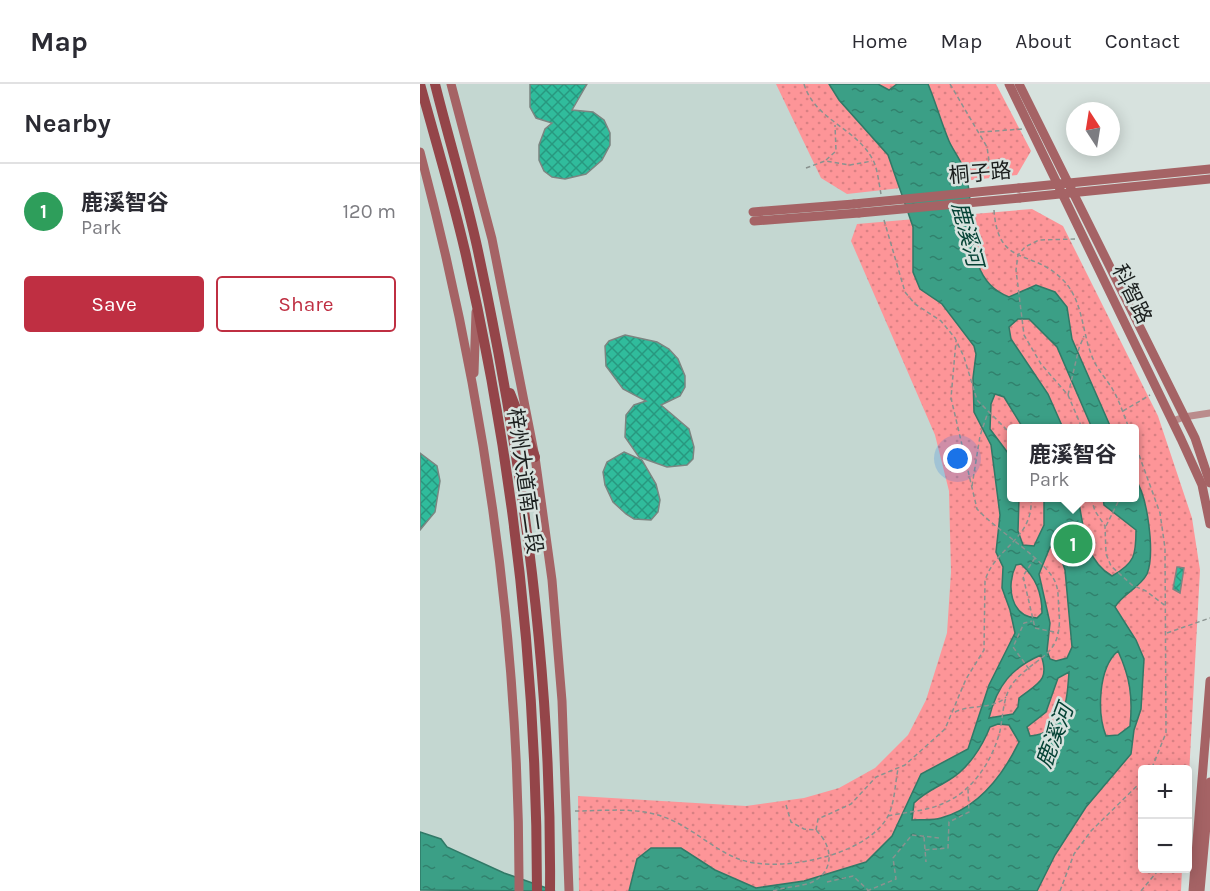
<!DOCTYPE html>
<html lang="en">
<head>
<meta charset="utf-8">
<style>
  :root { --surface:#fff; --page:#f7f7f7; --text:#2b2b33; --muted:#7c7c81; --line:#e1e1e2; --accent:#bf2f42 }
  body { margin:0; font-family:Karla,"Noto Sans SC",sans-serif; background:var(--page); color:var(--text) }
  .controls { position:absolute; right:18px; bottom:18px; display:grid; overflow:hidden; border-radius:6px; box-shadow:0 3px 15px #0003 }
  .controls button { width:54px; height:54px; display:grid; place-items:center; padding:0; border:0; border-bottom:2px solid var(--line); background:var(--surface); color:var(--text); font:30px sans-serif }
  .compass { position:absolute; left:646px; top:18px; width:54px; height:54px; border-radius:50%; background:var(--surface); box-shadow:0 3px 15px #0003; rotate:348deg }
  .you { position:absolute; left:538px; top:375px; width:21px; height:21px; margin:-15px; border:4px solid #fff; border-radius:50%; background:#1a73e8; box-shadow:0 0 0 9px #1a73e833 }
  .badge { display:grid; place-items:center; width:39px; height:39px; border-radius:50%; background:var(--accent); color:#fff; font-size:20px; font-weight:700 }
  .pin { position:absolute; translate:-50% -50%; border:3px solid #fff; box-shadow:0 2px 6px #0006 }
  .popup { position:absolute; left:587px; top:340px; width:132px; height:78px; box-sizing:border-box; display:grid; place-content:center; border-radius:6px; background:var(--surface); filter:drop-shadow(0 2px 4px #0005); font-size:20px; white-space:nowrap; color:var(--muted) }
  .popup b { font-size:22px; color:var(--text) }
  .popup::after { content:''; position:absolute; left:50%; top:100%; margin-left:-12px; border:12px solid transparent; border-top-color:var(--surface) }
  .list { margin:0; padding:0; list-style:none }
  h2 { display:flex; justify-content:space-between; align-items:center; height:78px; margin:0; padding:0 24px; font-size:26px }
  h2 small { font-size:20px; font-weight:400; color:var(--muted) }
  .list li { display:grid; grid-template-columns:39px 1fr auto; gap:18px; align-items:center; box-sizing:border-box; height:96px; padding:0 24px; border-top:2px solid var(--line) }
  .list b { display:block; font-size:22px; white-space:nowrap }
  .list p { margin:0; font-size:20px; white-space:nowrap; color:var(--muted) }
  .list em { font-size:20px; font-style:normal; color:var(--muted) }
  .actions { display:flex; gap:12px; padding:18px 24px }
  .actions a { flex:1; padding:14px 0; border:2px solid var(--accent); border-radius:6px; text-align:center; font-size:21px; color:var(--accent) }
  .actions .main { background:var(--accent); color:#fff }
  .map { position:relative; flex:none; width:790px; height:807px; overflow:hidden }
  header { display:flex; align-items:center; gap:36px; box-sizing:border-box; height:84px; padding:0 30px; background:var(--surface); border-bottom:2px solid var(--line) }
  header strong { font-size:28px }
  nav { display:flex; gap:33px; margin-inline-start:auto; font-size:21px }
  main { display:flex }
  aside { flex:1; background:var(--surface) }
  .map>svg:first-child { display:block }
</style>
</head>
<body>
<header>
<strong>Map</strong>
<nav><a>Home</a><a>Map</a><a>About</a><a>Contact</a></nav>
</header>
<main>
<aside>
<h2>Nearby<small></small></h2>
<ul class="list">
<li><span class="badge" style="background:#2e9e5b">1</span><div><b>鹿溪智谷</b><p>Park</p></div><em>120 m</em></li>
</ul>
<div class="actions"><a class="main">Save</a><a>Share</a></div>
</aside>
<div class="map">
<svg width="790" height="807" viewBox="0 0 790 807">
  <defs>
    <pattern id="park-dots" width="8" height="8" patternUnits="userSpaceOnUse" patternTransform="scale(1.5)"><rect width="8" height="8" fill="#fd9598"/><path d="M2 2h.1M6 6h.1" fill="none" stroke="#d88083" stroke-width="1.8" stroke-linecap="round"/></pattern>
    <pattern id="water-ripples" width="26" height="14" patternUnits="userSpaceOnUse" patternTransform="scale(1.5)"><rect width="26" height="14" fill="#3b9f86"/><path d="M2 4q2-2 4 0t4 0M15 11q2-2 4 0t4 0" fill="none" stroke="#31816d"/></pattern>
    <pattern id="building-cross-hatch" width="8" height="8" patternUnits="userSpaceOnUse" patternTransform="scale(1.5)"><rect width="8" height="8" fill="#30bc9c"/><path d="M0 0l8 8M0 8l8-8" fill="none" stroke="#28987f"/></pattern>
  </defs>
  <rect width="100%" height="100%" fill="#d7e2de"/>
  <polygon fill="#c4d7d1" points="0,0 409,0 475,96 522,220 548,665 209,807 135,807 84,789 27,763 21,754 0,748"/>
  <g fill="url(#park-dots)" fill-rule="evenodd">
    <polygon points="356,0 576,0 611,67 597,91 427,110 401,94"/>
    <path d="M612,125l31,17 95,190 34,102 8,52 -12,224v-24h-46v98l40,1 -1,22h-602l-1,-95 168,10 58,-8 35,-10 36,-20 33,-33 18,-35 21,-67 4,-61 -2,-81 -14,-56 -84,-194 6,-17zM592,344h122v70h-122z"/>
  </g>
  <g fill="url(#water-ripples)" stroke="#317967" stroke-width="1.5" fill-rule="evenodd">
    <path d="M409,0h49l11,6 8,-6h31c8,19 13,38 21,57 4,9 11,18 15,28 15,40 -6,109 45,128l27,-12 19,7 12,15 5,32 39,89h-19l-35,-81 -28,-28h-11l-9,8 2,12 37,55 15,34h-40l-19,-31 -9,-3 -4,10 -1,25 21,28 1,41h7l-1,33 5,14 11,1 10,-21v-27h34c6,29 6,62 34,78 23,-13 24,-21 24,-46l-32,-25 -1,-7h31l1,-19c13,17 20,75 12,95 -7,14 -25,20 -32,33l21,33 8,19 -3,50 -7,21 -3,24 -45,53 -31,48 -18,36h-408l8,-32 14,-11h30l34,22 41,18 48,-7 62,-19 26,-26 29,-62 47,-25 21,-64 26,-52 -5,-23 -8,-22 1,-21 -7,-15 4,-37 -9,-70 -17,-33 -1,-34 3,-24 -2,-8 -32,-42 -22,-15 -7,-17v-45l-25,-72 -49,-55zM630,463l8,2 7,21 7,77 -5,11 -11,3 -6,-2 -3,-8 3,-28 -11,-49zM601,480c15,14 21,29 21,49l-5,5c-27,-1 -31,-33 -21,-53zM698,567c12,26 15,46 12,75l-12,9 -12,1c-9,-23 -8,-68 12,-85zM621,571c9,26 -3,28 -22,43l-1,9 -5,7 -24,4c8,-32 22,-50 52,-63zM649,588c-2,30 -4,61 -39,64l-3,-9 19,-15 12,-34zM578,640l11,1 10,17c-16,33 -41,66 -78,76 -9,3 -20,1 -29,2l2,-17c11,-11 22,-15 35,-23 19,-11 33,-33 41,-53z"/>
    <polygon points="0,748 21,755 27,763 84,789 135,807 0,806"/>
  </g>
  <g fill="url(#building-cross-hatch)" stroke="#7b8581" stroke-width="1.5">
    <polygon points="110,0 167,0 152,26 173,28 184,36 190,49 190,61 182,76 166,90 145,95 132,93 124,87 119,76 119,61 125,45 132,39 116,34 110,23"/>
    <polygon points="205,251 237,258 249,265 258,275 265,292 265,303 260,312 241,321 269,345 274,363 273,375 267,381 247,383 219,373 205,353 206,331 214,321 226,317 203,305 186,282 185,262 189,257"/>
    <polygon points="204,368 222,376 236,400 240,416 238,428 231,436 214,435 206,430 193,418 185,401 183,388 187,378"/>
    <polygon points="0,369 17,382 20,397 15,428 0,446"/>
    <polygon points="757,483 764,484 760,509 753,505"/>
  </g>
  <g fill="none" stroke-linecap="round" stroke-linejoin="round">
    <g stroke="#89928f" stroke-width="1.5" stroke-dasharray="4.5 3" stroke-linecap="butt">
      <path d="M384,0c11,37 54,44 70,78 4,10 5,22 7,32"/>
      <polyline points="530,0 567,63 572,97"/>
      <polyline points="560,48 603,45"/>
      <polyline points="406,76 416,67 415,41"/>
      <polyline points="386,84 405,77 430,81 452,77"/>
      <path d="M574,126c4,58 37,38 68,69 23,22 19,57 33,84 5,10 13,18 18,27 7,12 11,26 16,38"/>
      <polyline points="464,136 485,208 495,220 521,237 535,254 544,273 557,316 592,351"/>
      <polyline points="655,155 619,156 605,163 598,171 596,186 604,251 621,280 648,311 662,344"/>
      <polyline points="648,311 659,264 664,252"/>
      <polyline points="703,327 730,311"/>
      <polyline points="714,357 740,429 745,464 746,649 731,686"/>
      <polyline points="714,370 716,362"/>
      <polyline points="552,402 560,352 567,331"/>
      <polyline points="671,414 675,427 685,442 686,470 691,482 712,501 726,507 747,523"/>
      <polyline points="686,442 700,414"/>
      <polyline points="615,474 603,492 615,544 639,549"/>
      <polyline points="747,549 790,534"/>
      <polyline points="609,585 593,563 604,539 612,537"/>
      <path d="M535,628c16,-8 37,-2 51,-15"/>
      <polyline points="366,721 371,738 384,745 396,746 402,753"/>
      <path d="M155,727c28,0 59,-4 86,5 28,9 49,31 75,42 40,17 134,-2 153,-44 6,-14 6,-30 9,-45"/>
      <path d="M468,732c17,-4 38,-5 54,-12 30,-12 50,-42 58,-73 3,-15 3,-35 13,-48 24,-29 50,-25 46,-72 -1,-8 0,-19 -3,-27 -7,-22 -60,-54 -79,-75l-26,-111 5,-57"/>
      <path d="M396,746l2,-11 33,-15 25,-27 29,-12 40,-36 21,-50 18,-29 1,-69c9,-33 49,-42 46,-83"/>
      <polyline points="504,753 506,778"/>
      <polyline points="505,766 528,764 529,738 549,728 548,705"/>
      <polyline points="407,798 433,792 448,806"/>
      <polyline points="447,807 476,795 473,774 492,751 520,754"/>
      <polyline points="640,807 654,770 671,747 722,697"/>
      <polyline points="721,807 740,784"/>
    </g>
    <polyline stroke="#ba8c8c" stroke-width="7" points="753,337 764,333 790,329"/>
    <g stroke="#a56365" stroke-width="9">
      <polyline points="31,0 72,155 115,373 132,496 142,617 149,807"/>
      <polyline points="589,0 761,355 782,401 790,440"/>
      <polyline points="599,0 775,354 790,399"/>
      <path d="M0,68c64,241 100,489 99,739"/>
      <polyline points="599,104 790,85"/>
      <polyline points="600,114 790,95"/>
      <polyline points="333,128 434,120"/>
      <polyline points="334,137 439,129"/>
      <polyline points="54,289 56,228"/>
      <polyline points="773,807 790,597"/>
      <polyline points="780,807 790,698"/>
    </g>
    <g stroke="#944549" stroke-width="10">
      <path d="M0,0c15,55 32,111 45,167 48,209 72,426 72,640"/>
      <path d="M15,0c14,56 31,111 43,167 45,210 74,425 72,640"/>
      <polyline points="90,309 115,373"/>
    </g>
    <path stroke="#89928f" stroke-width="1.5" stroke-dasharray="4.5 3" stroke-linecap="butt" d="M353,807c12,-4 23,-4 34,-7 23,-7 28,-29 15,-47"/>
    <g stroke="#a56365" stroke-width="9">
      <polyline points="434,120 599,104"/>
      <polyline points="439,129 600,114"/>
    </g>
  </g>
  <g text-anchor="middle" stroke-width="5" stroke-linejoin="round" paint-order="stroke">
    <g font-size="21" fill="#1b1f1e" stroke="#d7e2de">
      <text transform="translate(560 89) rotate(-5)" y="7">桐子路</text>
      <text transform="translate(712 210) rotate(64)" y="7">科智路</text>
      <text transform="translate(105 397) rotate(82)" y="7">梓州大道南二段</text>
    </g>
    <g font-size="22" font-style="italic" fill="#054235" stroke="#d7e2de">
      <text transform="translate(548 150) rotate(75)" y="8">鹿溪河</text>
      <text transform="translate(634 652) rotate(-69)" y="8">鹿溪河</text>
    </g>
  </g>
</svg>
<div class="controls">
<button>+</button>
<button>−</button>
</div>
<svg class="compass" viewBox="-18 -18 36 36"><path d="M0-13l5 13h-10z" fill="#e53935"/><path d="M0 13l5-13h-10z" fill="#7c7c81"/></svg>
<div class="you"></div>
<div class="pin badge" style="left:653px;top:460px;background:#2e9e5b">1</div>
<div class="popup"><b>鹿溪智谷</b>Park</div>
</div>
</main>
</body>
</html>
